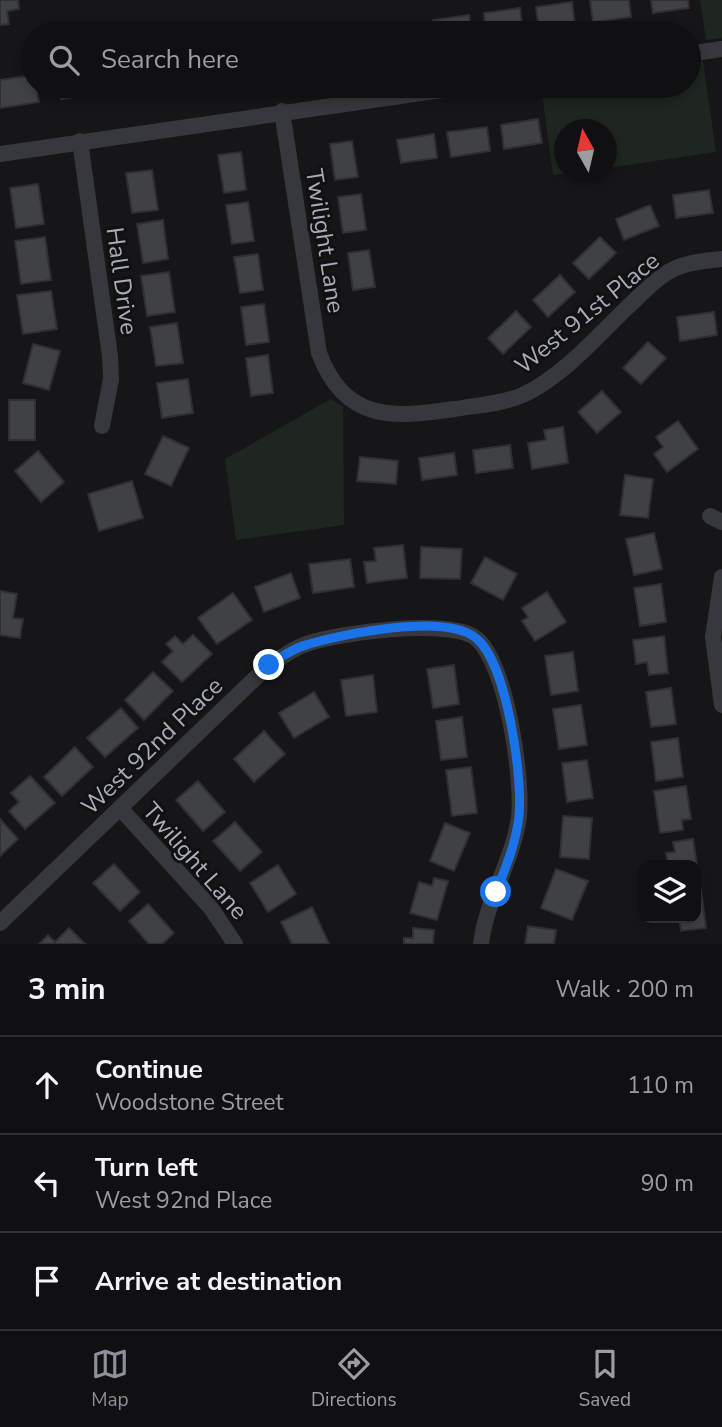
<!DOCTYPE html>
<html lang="en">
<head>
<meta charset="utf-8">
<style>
  :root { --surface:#101012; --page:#19191b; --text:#f1f3f6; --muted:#9c9d9f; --line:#303032; --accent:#8c9099 }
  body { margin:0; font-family:"Nunito Sans",sans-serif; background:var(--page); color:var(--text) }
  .controls { position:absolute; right:21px; bottom:21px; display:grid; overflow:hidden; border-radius:14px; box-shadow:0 4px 10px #0003 }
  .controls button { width:63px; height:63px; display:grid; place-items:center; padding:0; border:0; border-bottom:2px solid var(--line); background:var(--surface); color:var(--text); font:35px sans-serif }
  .compass { position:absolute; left:554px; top:119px; width:63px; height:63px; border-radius:50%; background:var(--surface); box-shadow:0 4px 10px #0003; rotate:352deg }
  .stop { position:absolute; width:21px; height:21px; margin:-16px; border:5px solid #1a73e8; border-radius:50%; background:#fff }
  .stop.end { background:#1a73e8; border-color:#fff; box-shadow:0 2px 7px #0008 }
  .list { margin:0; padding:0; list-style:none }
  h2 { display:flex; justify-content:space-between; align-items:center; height:91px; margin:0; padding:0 28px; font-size:30px }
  h2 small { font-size:23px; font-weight:400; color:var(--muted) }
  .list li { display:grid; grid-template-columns:46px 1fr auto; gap:21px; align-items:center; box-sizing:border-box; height:98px; padding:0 28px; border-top:2px solid var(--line) }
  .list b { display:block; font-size:26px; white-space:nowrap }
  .list p { margin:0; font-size:23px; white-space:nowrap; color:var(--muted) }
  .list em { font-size:23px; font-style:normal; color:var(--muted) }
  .icon { flex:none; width:38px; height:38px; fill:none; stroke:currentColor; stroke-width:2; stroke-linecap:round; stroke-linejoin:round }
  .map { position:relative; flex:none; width:722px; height:944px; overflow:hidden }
  .search { position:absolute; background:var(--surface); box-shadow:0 4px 10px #0003; left:21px; right:21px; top:21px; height:77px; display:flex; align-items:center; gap:18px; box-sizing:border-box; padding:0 24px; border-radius:38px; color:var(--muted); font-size:26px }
  .sheet { height:385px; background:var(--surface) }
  nav { display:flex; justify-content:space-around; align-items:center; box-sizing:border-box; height:98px; border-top:2px solid var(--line); background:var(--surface); font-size:19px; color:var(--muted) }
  nav a { display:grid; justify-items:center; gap:4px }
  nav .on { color:var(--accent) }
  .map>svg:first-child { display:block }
</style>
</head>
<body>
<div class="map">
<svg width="722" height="944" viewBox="0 0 722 944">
  <rect width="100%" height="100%" fill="#161618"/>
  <g fill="#1e261f">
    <polygon points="700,0 722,0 722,38 706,40"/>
    <polygon points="703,61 716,152 607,168 606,130 564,130 564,172 580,172 553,175 541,86 689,86 689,63"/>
    <polygon points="331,399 343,407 344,525 236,540 225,459"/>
  </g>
  <g fill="#404145" stroke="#303034" stroke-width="2">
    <polygon points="0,0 18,0 19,9 7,11 9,24 0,25"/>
    <polygon points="590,0 629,0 631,17 593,22"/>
    <polygon points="651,0 688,0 689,8 653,13"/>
    <polygon points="572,2 575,25 539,30 536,7"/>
    <polygon points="520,8 523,32 486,33 484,13"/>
    <polygon points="469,15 472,33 435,33 433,20"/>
    <polygon points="419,23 420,33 381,33 380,29"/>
    <polygon points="33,75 39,102 0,108 0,80"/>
    <polygon points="59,86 101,86 102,93 61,99"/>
    <polygon points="538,119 542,143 504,149 501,125"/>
    <polygon points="487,127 490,151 451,157 447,132"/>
    <polygon points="434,134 437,158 401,163 397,140"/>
    <polygon points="352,141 358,177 335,180 330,144"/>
    <polygon points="241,152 246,190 224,193 218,155"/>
    <polygon points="152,170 158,210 132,213 126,173"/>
    <polygon points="38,184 44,224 16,228 10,188"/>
    <polygon points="709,190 713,213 676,218 673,195"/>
    <polygon points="361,194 366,230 343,233 338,197"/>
    <polygon points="248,202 254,241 232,244 226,205"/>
    <polygon points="650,205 659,226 624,240 616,219"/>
    <polygon points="163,220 168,259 143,263 137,224"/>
    <polygon points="45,237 51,280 21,284 15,241"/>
    <polygon points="600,237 616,253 589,279 573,263"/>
    <polygon points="369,250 375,287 353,290 348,253"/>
    <polygon points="258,254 263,290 240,293 234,257"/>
    <polygon points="169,272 175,312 147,316 141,276"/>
    <polygon points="560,275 575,292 548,317 533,300"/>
    <polygon points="51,291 57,329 23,334 17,295"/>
    <polygon points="264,304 269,342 246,345 241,307"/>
    <polygon points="516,311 531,327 503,354 488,338"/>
    <polygon points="714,312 717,335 680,341 677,317"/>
    <polygon points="177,323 183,363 156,366 150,327"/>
    <polygon points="648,342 666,358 641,384 623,368"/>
    <polygon points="33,344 60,351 49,390 23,383"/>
    <polygon points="268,355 273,393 251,396 246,358"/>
    <polygon points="188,379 193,413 162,418 157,383"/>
    <polygon points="602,391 621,412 597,433 578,412"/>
    <rect x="9" y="400" width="26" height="40"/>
    <polygon points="678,421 698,449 667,472 654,454 663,447 656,437"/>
    <polygon points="563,427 568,463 532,469 528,443 546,440 544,430"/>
    <polygon points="163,436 189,448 171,486 145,474"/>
    <polygon points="510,445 513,468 476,473 473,450"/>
    <polygon points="38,451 64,482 41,502 15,471"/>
    <polygon points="454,453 457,475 422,480 419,458"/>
    <polygon points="360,457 398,461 396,484 357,481"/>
    <polygon points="625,475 653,479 648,518 620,515"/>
    <polygon points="132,481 143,518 99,531 88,494"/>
    <polygon points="654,533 662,569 634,575 626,539"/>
    <polygon points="403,545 407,578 367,583 364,562 376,561 374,548"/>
    <polygon points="421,547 462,549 460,579 420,578"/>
    <polygon points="485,557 517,574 503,600 471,583"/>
    <polygon points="350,559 354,587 313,593 309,564"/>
    <polygon points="291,573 300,598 264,612 255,587"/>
    <polygon points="661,584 666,622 640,626 634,588"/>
    <polygon points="0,591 17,594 13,618 23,619 20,638 0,635"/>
    <polygon points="547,592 566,622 535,641 522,621 528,617 522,608"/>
    <polygon points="233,593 252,620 217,644 198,618"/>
    <polygon points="193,635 212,654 182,682 162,662 173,651 166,644 175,636 183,644"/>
    <polygon points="664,636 668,673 649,675 647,662 636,664 633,640"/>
    <polygon points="573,652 578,691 551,695 545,656"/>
    <polygon points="454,665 459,704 433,708 427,669"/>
    <polygon points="153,672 173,691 144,720 125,700"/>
    <polygon points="373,675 377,712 346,716 341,680"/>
    <polygon points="671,688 676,724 651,727 646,692"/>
    <polygon points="314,692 329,717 294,738 279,713"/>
    <polygon points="581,705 587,745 559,749 553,709"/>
    <polygon points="121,708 138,728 105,757 87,738"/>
    <polygon points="462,717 467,757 441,760 436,721"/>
    <polygon points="264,731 285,754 254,782 234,759"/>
    <polygon points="678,738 683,777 656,781 651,742"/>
    <polygon points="75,747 93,767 62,796 44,777"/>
    <polygon points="587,760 593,798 567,802 562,763"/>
    <polygon points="471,767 477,813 452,816 446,770"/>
    <polygon points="30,776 55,803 25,829 9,811 19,802 11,793"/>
    <polygon points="198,781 225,812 203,831 176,800"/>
    <polygon points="686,786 691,819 682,820 683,830 660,833 654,791"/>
    <polygon points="563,816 592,818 589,859 560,857"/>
    <polygon points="0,819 18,839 0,856"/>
    <polygon points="235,822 262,852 240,871 213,841"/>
    <polygon points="445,823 470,833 454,871 430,861"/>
    <polygon points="693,839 699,879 696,879 696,865 668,865 666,853 675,852 673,842"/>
    <polygon points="114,864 140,892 120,911 93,883"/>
    <polygon points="278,865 296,894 268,912 250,883"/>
    <polygon points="556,869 588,881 572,920 541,908"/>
    <polygon points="434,878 448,881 437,920 410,913 419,882 432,886"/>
    <polygon points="701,890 706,928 681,931 679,918 696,918 696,891"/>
    <polygon points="148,904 174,933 162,944 149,944 129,921"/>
    <polygon points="312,907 329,944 292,944 281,922"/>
    <polygon points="528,926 556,930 554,944 525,944"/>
    <polygon points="69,928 85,944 39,944 48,935 55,942"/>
    <polygon points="413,928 434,930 433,944 404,944 404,938 413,938"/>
  </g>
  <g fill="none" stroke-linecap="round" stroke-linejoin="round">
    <g stroke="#37383d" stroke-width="16">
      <polyline points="689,54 722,49"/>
      <path d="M282,111l37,242c26,69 73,65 136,56 22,-4 47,-5 68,-14 42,-20 77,-62 110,-93 11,-11 24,-24 37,-31 15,-9 35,-10 52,-12"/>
      <polyline points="80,141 110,356 111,379 102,426"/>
      <polyline points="0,154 470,86"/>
      <polyline points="710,516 722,522"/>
      <polyline points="722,577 713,637 722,705"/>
      <polyline points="120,808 211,908 235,944"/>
      <path d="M0,923l269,-258c10,-6 21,-14 32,-19 29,-13 152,-29 176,-7 30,27 46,139 42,178 -6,44 -33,83 -38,127"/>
    </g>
  </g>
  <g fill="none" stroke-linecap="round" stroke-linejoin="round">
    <path stroke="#1a73e8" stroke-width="9" d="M269,665c11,-7 24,-17 37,-20 36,-11 141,-33 171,-6 30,25 46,139 42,177 -3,27 -13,51 -23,76"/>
  </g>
  <g text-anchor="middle" stroke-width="6" stroke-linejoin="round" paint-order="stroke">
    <g font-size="24" fill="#a8adb8" stroke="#111113">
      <text transform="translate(325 241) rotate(81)" y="8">Twilight Lane</text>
      <text transform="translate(122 281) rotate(82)" y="8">Hall Drive</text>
      <text transform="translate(587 313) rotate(-39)" y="8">West 91st Place</text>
      <text transform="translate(152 746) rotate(-44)" y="8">West 92nd Place</text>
      <text transform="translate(195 861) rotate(49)" y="8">Twilight Lane</text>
    </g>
  </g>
</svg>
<div class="controls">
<button><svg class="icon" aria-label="layers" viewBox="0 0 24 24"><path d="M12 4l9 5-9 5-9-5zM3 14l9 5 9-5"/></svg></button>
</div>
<svg class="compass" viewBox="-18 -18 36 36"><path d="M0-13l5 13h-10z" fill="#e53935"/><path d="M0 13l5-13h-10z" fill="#9c9d9f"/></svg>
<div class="stop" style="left:496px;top:892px"></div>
<div class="stop end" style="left:269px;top:665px"></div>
<div class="search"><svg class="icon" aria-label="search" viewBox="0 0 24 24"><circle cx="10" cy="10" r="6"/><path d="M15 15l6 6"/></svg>Search here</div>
</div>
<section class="sheet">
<h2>3 min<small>Walk · 200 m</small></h2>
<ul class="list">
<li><svg class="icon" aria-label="ahead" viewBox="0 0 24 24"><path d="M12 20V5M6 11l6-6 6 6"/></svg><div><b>Continue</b><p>Woodstone Street</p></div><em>110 m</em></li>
<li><svg class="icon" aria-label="left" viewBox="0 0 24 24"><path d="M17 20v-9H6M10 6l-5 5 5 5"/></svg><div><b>Turn left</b><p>West 92nd Place</p></div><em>90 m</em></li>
<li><svg class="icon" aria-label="arrive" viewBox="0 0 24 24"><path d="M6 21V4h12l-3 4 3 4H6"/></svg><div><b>Arrive at destination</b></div></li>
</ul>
</section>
<nav>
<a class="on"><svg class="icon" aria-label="map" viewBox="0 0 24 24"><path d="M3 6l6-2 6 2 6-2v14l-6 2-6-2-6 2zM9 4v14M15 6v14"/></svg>Map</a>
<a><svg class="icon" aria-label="directions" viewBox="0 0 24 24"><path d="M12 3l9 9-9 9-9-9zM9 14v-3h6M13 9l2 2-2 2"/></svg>Directions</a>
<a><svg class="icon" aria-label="saved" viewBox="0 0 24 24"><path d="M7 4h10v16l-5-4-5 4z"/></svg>Saved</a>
</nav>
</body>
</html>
